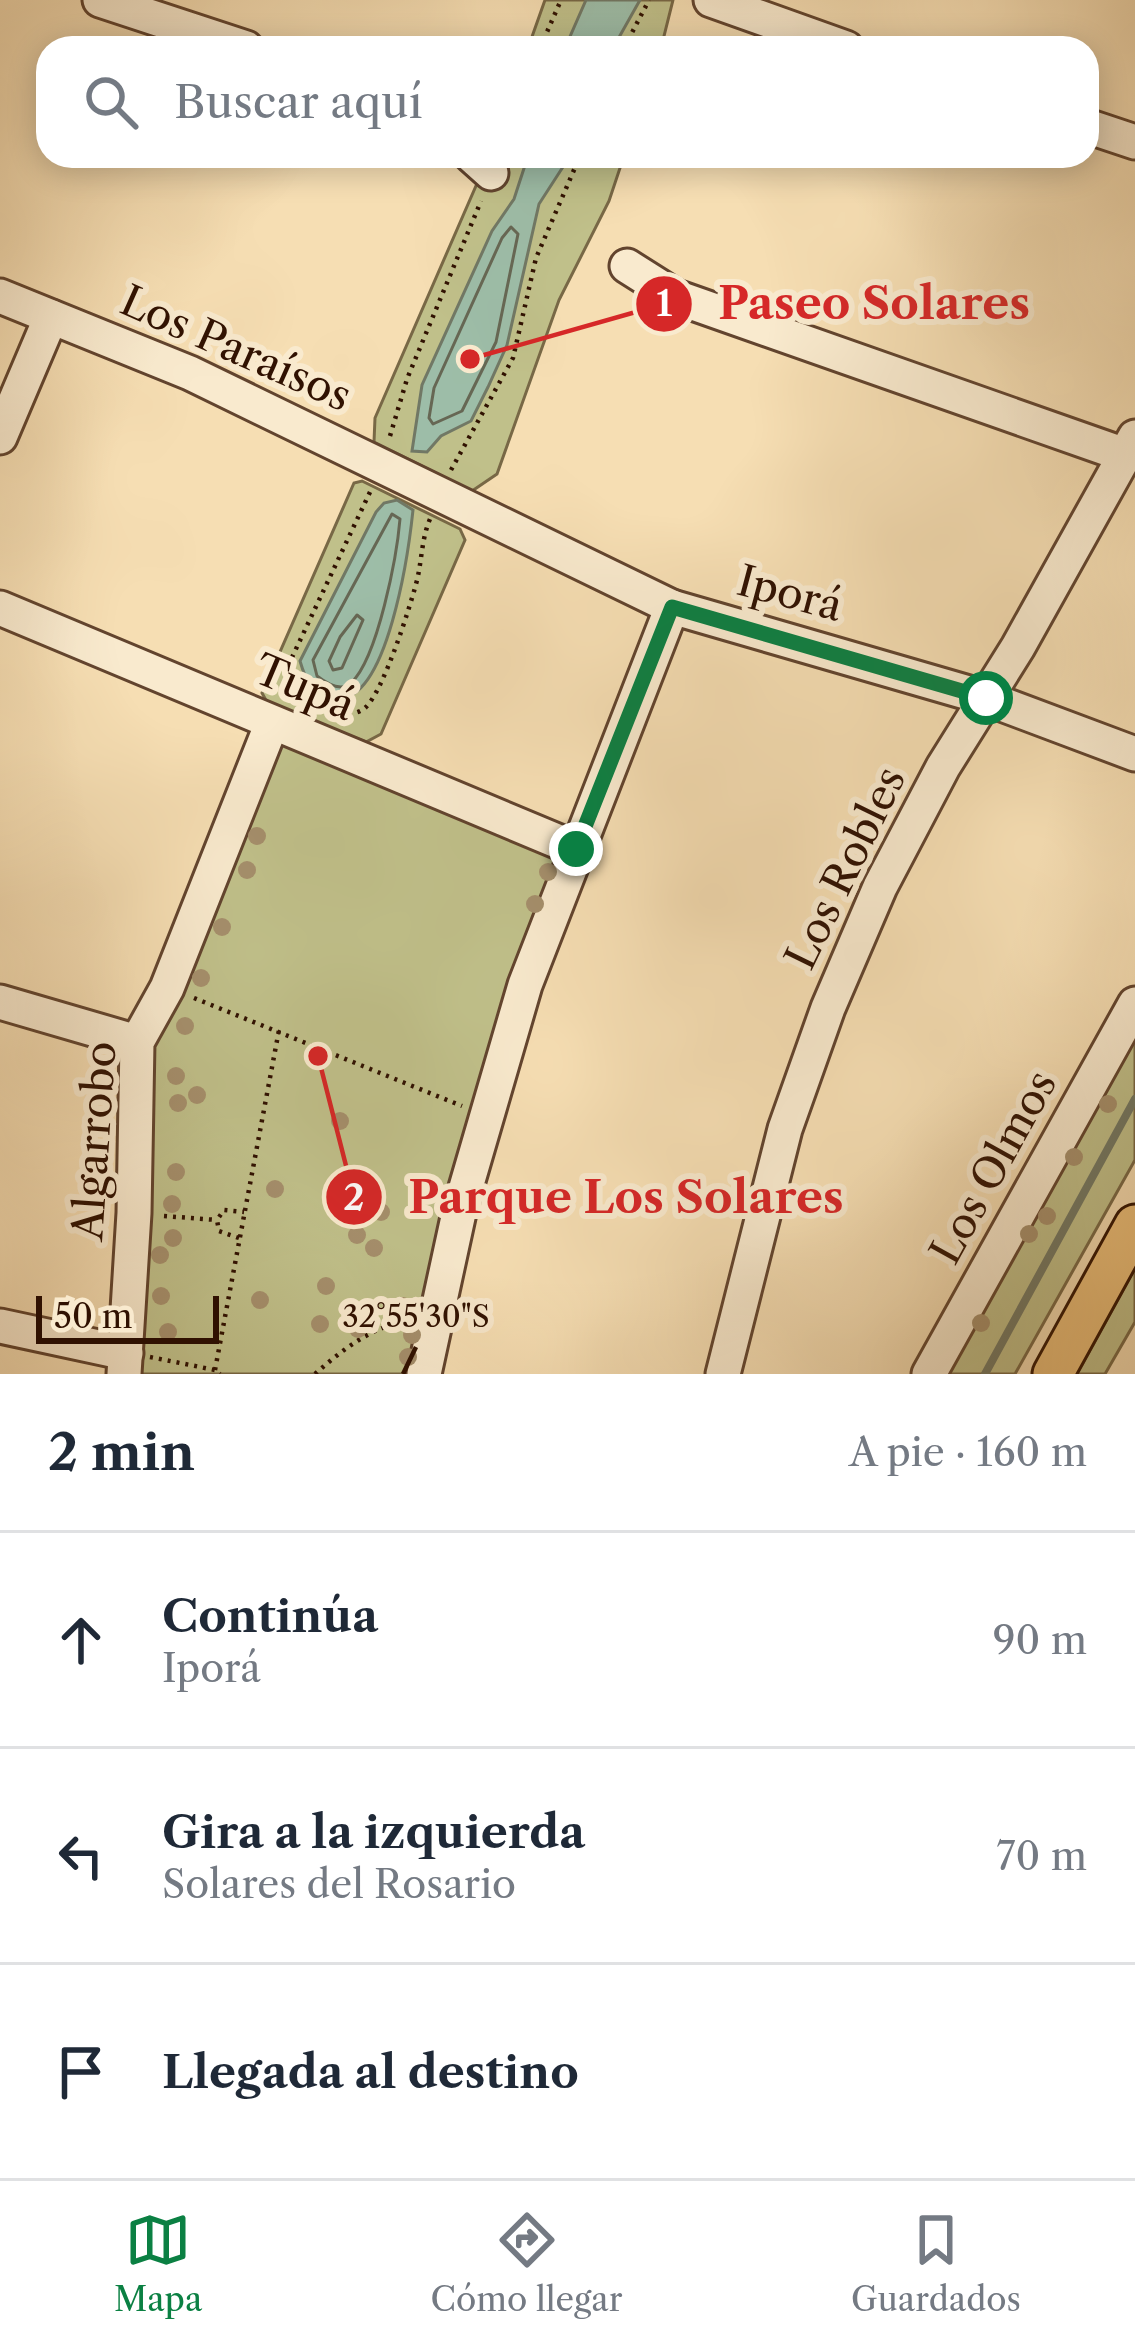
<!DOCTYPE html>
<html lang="es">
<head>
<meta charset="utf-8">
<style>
  :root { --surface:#fff; --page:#f6f6f7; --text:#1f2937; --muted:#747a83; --line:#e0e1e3; --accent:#0b8043 }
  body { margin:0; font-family:"Libre Caslon Text",serif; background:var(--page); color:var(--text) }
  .scale { position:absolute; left:36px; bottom:30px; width:183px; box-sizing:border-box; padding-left:12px; border:6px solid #301101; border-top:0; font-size:33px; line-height:42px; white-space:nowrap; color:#301101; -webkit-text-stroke:9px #f9eace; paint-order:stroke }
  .stop { position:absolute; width:36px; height:36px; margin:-27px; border:9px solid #0b8043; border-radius:50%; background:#fff }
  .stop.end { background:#0b8043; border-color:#fff; box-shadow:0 3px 12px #0008 }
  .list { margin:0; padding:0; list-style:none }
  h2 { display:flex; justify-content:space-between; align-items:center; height:156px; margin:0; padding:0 48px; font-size:51px }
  h2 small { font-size:39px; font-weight:400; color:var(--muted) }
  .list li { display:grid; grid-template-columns:78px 1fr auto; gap:36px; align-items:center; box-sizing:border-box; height:216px; padding:0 48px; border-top:3px solid var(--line) }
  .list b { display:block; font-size:45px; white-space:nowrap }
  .list p { margin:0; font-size:39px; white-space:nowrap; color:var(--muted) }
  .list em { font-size:39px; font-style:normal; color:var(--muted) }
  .icon { flex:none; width:66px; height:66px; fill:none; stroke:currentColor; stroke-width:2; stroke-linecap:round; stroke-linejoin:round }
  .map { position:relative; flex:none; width:1135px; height:1374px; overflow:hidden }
  .search { position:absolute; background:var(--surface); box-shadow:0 6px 30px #0003; left:36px; right:36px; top:36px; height:132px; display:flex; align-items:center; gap:30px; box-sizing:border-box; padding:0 42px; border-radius:36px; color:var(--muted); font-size:45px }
  .sheet { height:804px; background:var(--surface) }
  nav { display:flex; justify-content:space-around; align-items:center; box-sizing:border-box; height:168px; border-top:3px solid var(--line); background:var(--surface); font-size:33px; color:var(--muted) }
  nav a { display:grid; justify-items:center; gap:6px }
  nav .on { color:var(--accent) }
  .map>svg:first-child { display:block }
</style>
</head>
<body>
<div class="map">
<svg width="1135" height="1374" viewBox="0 0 1135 1374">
  <rect width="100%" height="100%" fill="#f6deb3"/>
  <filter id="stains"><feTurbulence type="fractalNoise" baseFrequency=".00167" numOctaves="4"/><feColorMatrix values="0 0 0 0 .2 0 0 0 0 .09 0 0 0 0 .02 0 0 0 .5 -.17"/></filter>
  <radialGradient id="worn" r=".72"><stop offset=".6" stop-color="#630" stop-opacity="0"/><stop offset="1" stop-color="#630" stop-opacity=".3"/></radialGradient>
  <g fill="#c0c08a" stroke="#786846" stroke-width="3">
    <polygon points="545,0 673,0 661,48 528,48"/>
    <polygon points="489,156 624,156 609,201 559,300 497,474 472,491 374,442 375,418"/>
    <polygon points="362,481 460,529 465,540 381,734 366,742 268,704 262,693 354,483"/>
    <polygon points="282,740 543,845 554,858 555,872 510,984 453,1170 413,1374 138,1374 151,1041"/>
    <polygon points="1135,1038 1135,1160 1015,1374 945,1374"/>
    <polygon points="1135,1268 1135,1322 1105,1374 1077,1374"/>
  </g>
  <g fill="#9dbda8" stroke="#717865" stroke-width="3">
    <polygon points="586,0 640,0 613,48 565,48"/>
    <polygon points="528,156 570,156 539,204 507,345 488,387 471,421 441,436 427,452 412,451 422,385 492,231 514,199"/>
    <path d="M397,500l16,10c-4,38 -25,196 -78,188 -23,-4 -29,-16 -35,-37l76,-149 8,-9z"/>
  </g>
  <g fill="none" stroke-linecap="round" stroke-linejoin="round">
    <g stroke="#666754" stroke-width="3">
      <polygon points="511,227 518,234 496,342 462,411 433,424 429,418 434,388 502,238"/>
      <path d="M392,514l8,5c-3,36 -22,139 -49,164 -10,9 -25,0 -34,-7l-4,-16z"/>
      <polygon points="357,615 363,620 342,668 333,670 329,661 340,637"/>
    </g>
    <polyline stroke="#717865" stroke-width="8" points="985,1374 1135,1099"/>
    <g stroke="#62442e" stroke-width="39">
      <g id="minor">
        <polyline points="100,0 246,48"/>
        <polyline points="711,0 846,48"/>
        <polyline points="1087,126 1135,142"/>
        <polyline points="472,156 491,173"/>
        <polyline points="627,266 676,297 1125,455"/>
        <polyline points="0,296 190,373 672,607 986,698 1135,754"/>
        <polyline points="0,437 51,317"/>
        <polyline points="0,608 576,849"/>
        <polyline points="0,1002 137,1042"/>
        <polyline points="0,1326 126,1353"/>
        <polyline points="124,1374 134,1213 137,1042 167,988 272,723"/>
        <polyline points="424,1374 460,1208 525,985 672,607"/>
        <polyline points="723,1374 785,1129 828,1008 880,887 943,767 1018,647 1135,437"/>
        <polyline points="929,1374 1135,1004"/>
      </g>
    </g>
    <g stroke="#301101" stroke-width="45">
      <polyline id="major" points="1053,1374 1135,1225"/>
    </g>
    <g stroke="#301101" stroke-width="4.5" stroke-dasharray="3 6" stroke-linecap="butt">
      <polyline points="540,48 561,0"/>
      <polyline points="624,48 649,0"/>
      <polyline points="390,436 407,379 481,201"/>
      <polyline points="451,470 513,358 536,258 580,156"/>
      <path d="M370,492l-83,176c2,19 8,26 25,36 15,8 40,16 54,3 18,-18 43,-97 50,-123 6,-21 5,-44 14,-65"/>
      <polyline points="194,998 462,1106"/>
      <polyline points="164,1216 217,1220"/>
      <polyline points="239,1238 219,1231 217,1220 224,1210 244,1212"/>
      <polyline points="150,1357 215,1370 220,1374"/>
      <polyline points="215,1370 279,1030"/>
      <path d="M315,1374c27,-24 56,-47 92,-53"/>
    </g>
    <use href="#minor" stroke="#f9eace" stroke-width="33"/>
    <use href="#major" stroke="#ebbf7a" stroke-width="39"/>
  </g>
  <g fill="#a58f6c">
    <circle cx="257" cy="836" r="9"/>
    <circle cx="247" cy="870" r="9"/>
    <circle cx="548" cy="872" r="9"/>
    <circle cx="535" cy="904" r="9"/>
    <circle cx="222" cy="927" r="9"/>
    <circle cx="201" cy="978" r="9"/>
    <circle cx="185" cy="1026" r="9"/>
    <circle cx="176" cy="1076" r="9"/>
    <circle cx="197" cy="1095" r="9"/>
    <circle cx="178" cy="1103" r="9"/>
    <circle cx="1108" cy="1104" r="9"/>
    <circle cx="340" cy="1121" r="9"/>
    <circle cx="1074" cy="1157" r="9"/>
    <circle cx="176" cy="1172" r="9"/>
    <circle cx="275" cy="1189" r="9"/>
    <circle cx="172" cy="1204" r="9"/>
    <circle cx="381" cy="1212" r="9"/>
    <circle cx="1047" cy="1216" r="9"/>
    <circle cx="1029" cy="1234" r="9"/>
    <circle cx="357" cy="1235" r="9"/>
    <circle cx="173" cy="1238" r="9"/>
    <circle cx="374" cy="1248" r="9"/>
    <circle cx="160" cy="1255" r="9"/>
    <circle cx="326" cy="1286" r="9"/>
    <circle cx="161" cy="1296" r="9"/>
    <circle cx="260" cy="1300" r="9"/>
    <circle cx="403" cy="1306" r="9"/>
    <circle cx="981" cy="1323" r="9"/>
    <circle cx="320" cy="1324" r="9"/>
    <circle cx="358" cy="1329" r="9"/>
    <circle cx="168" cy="1332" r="9"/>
    <circle cx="412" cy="1335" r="9"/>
    <circle cx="408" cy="1357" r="9"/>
  </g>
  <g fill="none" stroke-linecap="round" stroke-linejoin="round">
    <polyline stroke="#0b8043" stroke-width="15" points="576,849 672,607 986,698"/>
  </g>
  <path fill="none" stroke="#301101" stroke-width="4.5" d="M403,1374l13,-27"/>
  <g text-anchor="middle" stroke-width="12" stroke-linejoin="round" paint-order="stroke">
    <g font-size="42" fill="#301101" stroke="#f9eace">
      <text transform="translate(236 348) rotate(24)" y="15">Los Paraísos</text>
      <text transform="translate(790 593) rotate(15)" y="15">Iporá</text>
      <text transform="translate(305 687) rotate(23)" y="15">Tupá</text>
      <text transform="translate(845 868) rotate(-64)" y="15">Los Robles</text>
      <text transform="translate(94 1141) rotate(-86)" y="15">Algarrobo</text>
      <text transform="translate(993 1167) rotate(-61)" y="15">Los Olmos</text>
    </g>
  </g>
  <g font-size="30" text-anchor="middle" fill="#301101" stroke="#f9eace" stroke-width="12" stroke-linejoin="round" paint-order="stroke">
    <text x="416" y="1327">32°55'30"S</text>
  </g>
  <path fill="none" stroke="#d62828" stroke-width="4.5" d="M470 359L664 304M318 1056L354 1197"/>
  <g fill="#d62828" stroke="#f9eace" stroke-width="4.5">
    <circle cx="470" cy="359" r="12"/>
    <circle cx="318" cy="1056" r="12"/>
    <circle cx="664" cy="304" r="30"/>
    <circle cx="354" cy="1197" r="30"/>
  </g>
  <g font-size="36" text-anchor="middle" font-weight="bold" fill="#fff">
    <text x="664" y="316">1</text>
    <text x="354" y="1210">2</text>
  </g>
  <g font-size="45" text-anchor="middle" font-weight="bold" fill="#d62828" stroke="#f9eace" stroke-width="12" stroke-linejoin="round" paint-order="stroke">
    <text x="874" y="319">Paseo Solares</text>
    <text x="626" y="1213">Parque Los Solares</text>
  </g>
  <rect width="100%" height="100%" filter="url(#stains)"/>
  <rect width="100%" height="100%" fill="url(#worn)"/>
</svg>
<div class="scale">50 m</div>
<div class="stop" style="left:986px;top:698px"></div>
<div class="stop end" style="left:576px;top:849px"></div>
<div class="search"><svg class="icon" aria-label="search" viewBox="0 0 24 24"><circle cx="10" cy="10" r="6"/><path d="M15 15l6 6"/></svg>Buscar aquí</div>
</div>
<section class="sheet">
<h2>2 min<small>A pie · 160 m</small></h2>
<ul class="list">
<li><svg class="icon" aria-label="ahead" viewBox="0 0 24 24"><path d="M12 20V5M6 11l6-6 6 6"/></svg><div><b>Continúa</b><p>Iporá</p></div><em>90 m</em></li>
<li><svg class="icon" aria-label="left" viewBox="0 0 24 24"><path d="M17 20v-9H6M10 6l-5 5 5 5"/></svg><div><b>Gira a la izquierda</b><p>Solares del Rosario</p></div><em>70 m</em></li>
<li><svg class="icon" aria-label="arrive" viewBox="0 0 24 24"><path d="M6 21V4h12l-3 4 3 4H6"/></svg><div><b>Llegada al destino</b></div></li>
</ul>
</section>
<nav>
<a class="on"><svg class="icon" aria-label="map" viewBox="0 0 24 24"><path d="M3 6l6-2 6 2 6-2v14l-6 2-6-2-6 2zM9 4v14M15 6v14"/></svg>Mapa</a>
<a><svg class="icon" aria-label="directions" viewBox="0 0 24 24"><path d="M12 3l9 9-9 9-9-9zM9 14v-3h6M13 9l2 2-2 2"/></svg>Cómo llegar</a>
<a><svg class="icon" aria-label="saved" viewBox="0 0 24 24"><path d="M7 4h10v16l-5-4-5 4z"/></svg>Guardados</a>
</nav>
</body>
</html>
